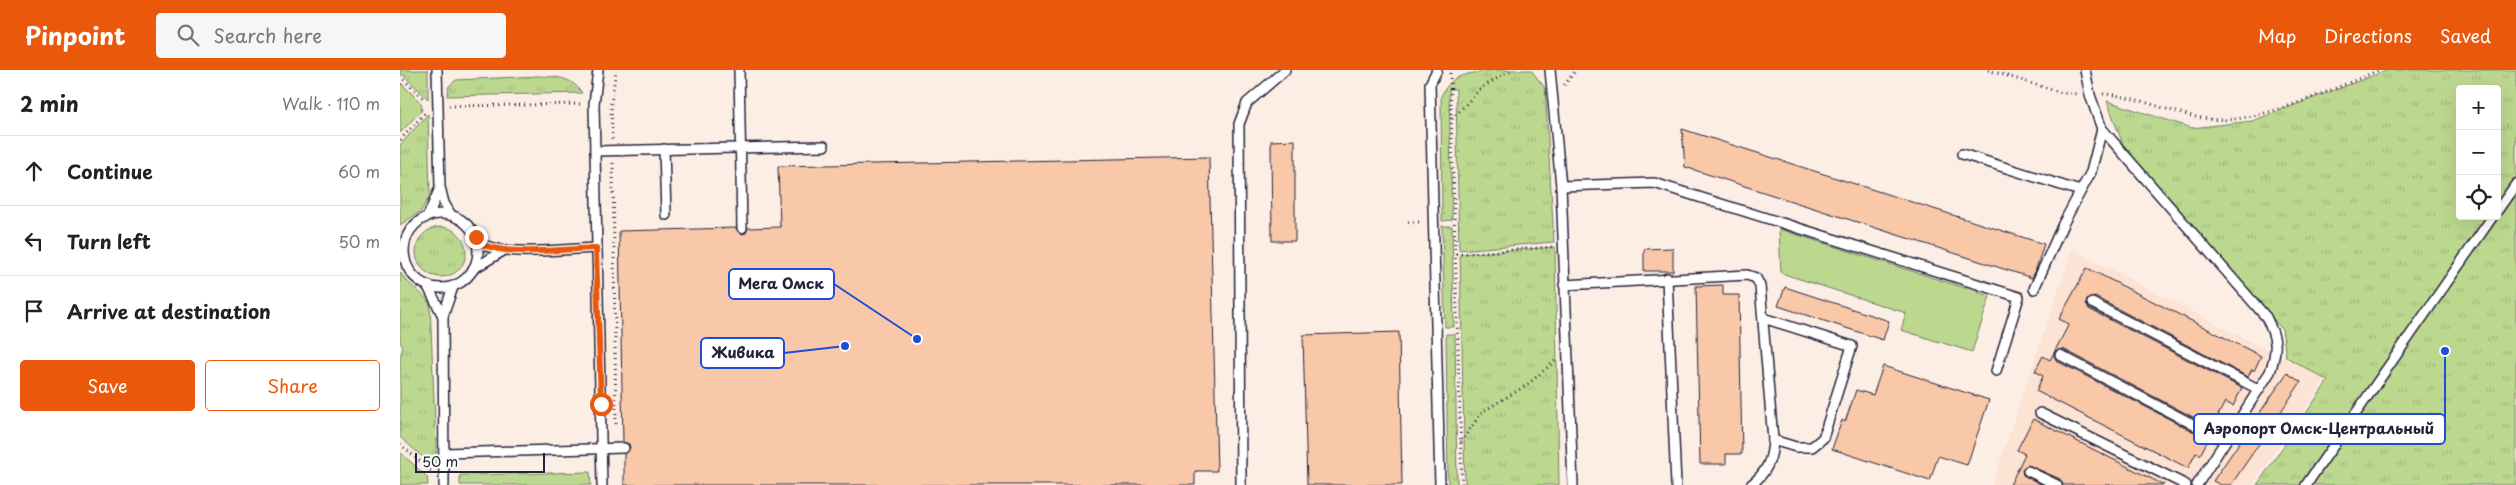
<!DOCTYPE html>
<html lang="en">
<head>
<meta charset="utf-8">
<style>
  :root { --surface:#fff; --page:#f6f6f6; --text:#222; --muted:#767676; --line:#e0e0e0; --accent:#ea580c }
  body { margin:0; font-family:"Playpen Sans",sans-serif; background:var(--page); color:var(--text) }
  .controls { position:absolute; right:15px; top:15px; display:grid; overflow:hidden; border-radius:5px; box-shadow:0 5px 20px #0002 }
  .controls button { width:45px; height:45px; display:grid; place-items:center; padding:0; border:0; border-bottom:1px solid var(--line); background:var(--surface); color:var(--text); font:25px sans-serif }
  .scale { position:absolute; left:15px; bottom:12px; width:130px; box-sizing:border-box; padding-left:5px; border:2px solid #22223b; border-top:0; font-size:14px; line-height:18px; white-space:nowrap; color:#22223b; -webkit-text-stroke:4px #fff; paint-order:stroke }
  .stop { position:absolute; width:15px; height:15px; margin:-11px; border:4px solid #ea580c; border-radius:50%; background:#fff }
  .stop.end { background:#ea580c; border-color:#fff; box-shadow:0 1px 5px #0008 }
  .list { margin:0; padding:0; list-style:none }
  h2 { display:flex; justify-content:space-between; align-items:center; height:65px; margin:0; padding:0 20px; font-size:21px }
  h2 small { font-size:16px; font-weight:400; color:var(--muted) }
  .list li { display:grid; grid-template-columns:32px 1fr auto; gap:15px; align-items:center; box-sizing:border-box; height:70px; padding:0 20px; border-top:1px solid var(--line) }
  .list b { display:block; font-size:19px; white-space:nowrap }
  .list em { font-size:16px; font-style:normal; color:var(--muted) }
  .actions { display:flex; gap:10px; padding:15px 20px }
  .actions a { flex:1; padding:11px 0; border:1px solid var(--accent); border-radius:5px; text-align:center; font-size:18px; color:var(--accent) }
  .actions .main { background:var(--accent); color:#fff }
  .icon { flex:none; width:28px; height:28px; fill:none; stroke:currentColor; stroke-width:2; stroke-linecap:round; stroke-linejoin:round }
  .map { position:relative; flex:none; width:2116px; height:415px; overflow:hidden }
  header { display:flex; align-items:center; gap:30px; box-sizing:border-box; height:70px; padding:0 25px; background:var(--accent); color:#fff }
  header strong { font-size:24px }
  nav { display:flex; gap:28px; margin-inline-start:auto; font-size:18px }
  .search { width:350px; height:45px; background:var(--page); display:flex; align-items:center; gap:12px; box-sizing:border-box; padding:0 18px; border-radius:5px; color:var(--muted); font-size:19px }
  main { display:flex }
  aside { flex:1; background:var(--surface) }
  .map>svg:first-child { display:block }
</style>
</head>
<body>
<header>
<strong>Pinpoint</strong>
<div class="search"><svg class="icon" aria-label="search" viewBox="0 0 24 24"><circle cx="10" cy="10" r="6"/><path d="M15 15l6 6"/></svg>Search here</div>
<nav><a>Map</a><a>Directions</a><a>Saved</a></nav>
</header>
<main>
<aside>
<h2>2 min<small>Walk · 110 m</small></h2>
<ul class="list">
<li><svg class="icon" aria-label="ahead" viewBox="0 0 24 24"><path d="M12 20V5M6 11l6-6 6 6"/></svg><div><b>Continue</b></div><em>60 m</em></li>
<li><svg class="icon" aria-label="left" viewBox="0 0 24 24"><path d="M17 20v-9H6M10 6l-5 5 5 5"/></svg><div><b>Turn left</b></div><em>50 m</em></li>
<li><svg class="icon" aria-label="arrive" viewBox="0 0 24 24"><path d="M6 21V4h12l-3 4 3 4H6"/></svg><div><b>Arrive at destination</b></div></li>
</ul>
<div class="actions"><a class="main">Save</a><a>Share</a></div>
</aside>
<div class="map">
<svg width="2116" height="415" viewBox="0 0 2116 415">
  <defs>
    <pattern id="grass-tufts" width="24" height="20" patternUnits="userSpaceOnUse" patternTransform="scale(1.25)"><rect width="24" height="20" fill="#bcd88f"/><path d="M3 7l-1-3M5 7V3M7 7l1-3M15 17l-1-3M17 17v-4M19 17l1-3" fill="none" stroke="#a1b97c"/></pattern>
  </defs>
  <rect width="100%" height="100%" fill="#fdeee5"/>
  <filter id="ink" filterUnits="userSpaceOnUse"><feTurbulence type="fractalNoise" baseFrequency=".02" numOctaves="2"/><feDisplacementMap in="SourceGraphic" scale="10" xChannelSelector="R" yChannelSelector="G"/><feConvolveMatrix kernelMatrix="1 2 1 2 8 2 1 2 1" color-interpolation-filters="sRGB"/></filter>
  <g filter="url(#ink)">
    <polygon fill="#fce3d3" points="1672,179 1925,310 1852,415 1592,415"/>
    <g fill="url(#grass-tufts)" stroke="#6f7d65" fill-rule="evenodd">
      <polygon points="0,0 28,0 28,29 0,2"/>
      <path d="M1093,0h38l14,18 9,154 -95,8 -3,-161h-7l3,131 -10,1 -1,-125c12,-25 28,-21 52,-26z"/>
      <path d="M1988,0h128v415h-259l71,-104 -42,-24 -4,-28 -157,-179 -18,-49 85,27 60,-7zM2060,19h37v127h-37z"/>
      <path d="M138,6c18,1 33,0 44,17l-135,3 2,-10 7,-6z"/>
      <polygon points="28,44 30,126 21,141 0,155 0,75"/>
      <polygon points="1042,156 1052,156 1054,257 1045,257"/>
      <circle cx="41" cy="182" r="25"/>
      <polygon points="1155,177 1159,415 1065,415 1060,184"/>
      <path d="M0,202c10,16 20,17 30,32l7,166 -37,-33v-80l3,-10 -3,-5z"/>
      <polygon points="1046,264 1055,264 1057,415 1048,415"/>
      <polygon points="0,382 27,407 28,415 0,415"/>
    </g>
    <g fill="#bcd88f" stroke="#6f7d65">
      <polygon points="0,12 21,33 22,40 0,63"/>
      <polygon points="1379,159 1590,226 1572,282 1501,260 1506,243 1381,203"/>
      <polygon points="190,402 191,415 60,415 60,405"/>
    </g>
    <g fill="#f9c8a9" stroke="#22223b">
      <polygon points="1282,59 1644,174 1635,202 1632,208 1285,97"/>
      <polygon points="895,70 895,171 872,171 871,71"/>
      <polygon points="809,87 817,401 795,401 795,415 224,415 224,384 230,378 229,374 223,372 219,161 336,158 342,164 346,163 348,158 380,157 378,96"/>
      <polygon points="1273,178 1273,201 1244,201 1244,179"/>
      <polygon points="1687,198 1861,286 1854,301 1852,299 1848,307 1695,227 1687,230 1686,234 1689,239 1842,318 1833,336 1825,332 1812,357 1663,279 1655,282 1654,286 1657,291 1806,368 1808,370 1800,385 1796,383 1788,398 1636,321 1643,306 1635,301 1643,286 1650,290 1669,254 1659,249"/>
      <polygon points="1323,215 1323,225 1339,225 1342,384 1326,384 1326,394 1300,394 1296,216"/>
      <polygon points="1385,217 1489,251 1483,270 1378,236"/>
      <polygon points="999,262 1002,415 907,415 903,265"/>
      <polygon points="1483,296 1589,330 1567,395 1538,386 1530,411 1432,379 1442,350 1445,352 1456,320 1473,325"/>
      <polygon points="1887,303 1901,312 1831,415 1821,415 1813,411"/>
      <polygon points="1633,349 1764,415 1663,415 1660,409 1628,395 1622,399 1623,405 1643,415 1610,415 1625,384 1617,380"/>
    </g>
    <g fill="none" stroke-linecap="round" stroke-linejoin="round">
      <g stroke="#22223b" stroke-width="12">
        <g id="service">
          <polyline points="37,0 40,117 44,133 51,145"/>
          <polyline points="198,0 194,34 202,415"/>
          <polyline points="339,0 342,158"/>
          <polyline points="1037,0 1030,14 1040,415"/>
          <polyline points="1150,0 1161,116 1173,415"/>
          <path d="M1685,0l5,25 12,34 164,188c11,22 12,31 4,55l-73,113"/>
          <polyline points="264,79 266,145"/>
          <polyline points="195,81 424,76"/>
          <polyline points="1562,84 1680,121"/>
          <polyline points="1161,116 1254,113 1619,227 1596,301"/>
          <polyline points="2097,141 2116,114"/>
          <circle cx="41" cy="181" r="37"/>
          <polyline points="28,146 39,120"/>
          <path d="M76,171c26,17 88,8 120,7"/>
          <polyline points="73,199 103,181"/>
          <polyline points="1267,208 1276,415"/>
          <polyline points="27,215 43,246"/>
          <path d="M1164,215l183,-10 9,3 4,8 13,154c-1,20 -6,32 -22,45"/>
          <polyline points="1634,219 1663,154 1691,102 1702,59"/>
          <polyline points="1692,233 1858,319"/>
          <polyline points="1363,248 1452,276 1423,368 1412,377 1396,377 1373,370"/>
          <polyline points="1660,285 1825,371"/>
          <polyline points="1640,343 1786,415"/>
          <polyline points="44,383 224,378"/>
          <polyline points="1628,401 1657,415"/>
          <polyline points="44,415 43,246 53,217"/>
          <polyline points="841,415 839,54 847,33 885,0"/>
          <polyline points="1906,415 2093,146"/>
        </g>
      </g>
      <g stroke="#22223b" stroke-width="3" stroke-dasharray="1 4" stroke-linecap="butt">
        <polyline points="1588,0 1662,23 1679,24"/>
        <polyline points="1050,3 1062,415"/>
        <polyline points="0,6 25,30"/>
        <polyline points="1164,15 1176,0"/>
        <path d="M1703,24c33,1 71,21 106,25 47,7 127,-32 171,-49"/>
        <polyline points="49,36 183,34"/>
        <polyline points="1052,49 1082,17 1112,0"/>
        <polyline points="212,69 211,34 216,0"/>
        <polyline points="0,70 25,43"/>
        <polyline points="213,93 216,354"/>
        <polyline points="1008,152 1022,152"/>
        <polyline points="1056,184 1152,177"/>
        <polyline points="1061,372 1082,342 1127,315 1155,291"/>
        <polyline points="0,374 31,401"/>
      </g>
      <use href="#service" stroke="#fff" stroke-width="9"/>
    </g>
  </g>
  <g fill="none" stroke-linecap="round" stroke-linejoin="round" filter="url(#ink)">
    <path stroke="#ea580c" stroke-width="6" d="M76,167v4c26,17 88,8 120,7l5,156"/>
  </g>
  <path fill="none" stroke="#1d4ed8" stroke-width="2" d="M517 269L434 214M445 276L384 283M2045 281L2045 359"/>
  <g fill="#1d4ed8" stroke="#fff" stroke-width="2">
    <circle cx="517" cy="269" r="5"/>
    <circle cx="445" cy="276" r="5"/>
    <circle cx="2045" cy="281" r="5"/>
  </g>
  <g fill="#fff" stroke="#1d4ed8" stroke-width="2">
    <rect x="329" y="199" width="105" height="30" rx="5"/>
    <rect x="301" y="268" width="83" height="30" rx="5"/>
    <rect x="1794" y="344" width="251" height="30" rx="5"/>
  </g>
  <g font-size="15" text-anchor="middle" font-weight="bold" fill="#22223b">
    <text x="381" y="219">Мега Омск</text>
    <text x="343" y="288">Живика</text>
    <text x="1919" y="364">Аэропорт Омск-Центральный</text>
  </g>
</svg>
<div class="controls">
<button>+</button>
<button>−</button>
<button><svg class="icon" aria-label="locate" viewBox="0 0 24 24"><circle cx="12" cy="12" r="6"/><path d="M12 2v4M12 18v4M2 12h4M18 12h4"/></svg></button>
</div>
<div class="scale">50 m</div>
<div class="stop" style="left:201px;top:334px"></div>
<div class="stop end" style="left:76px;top:167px"></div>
</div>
</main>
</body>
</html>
